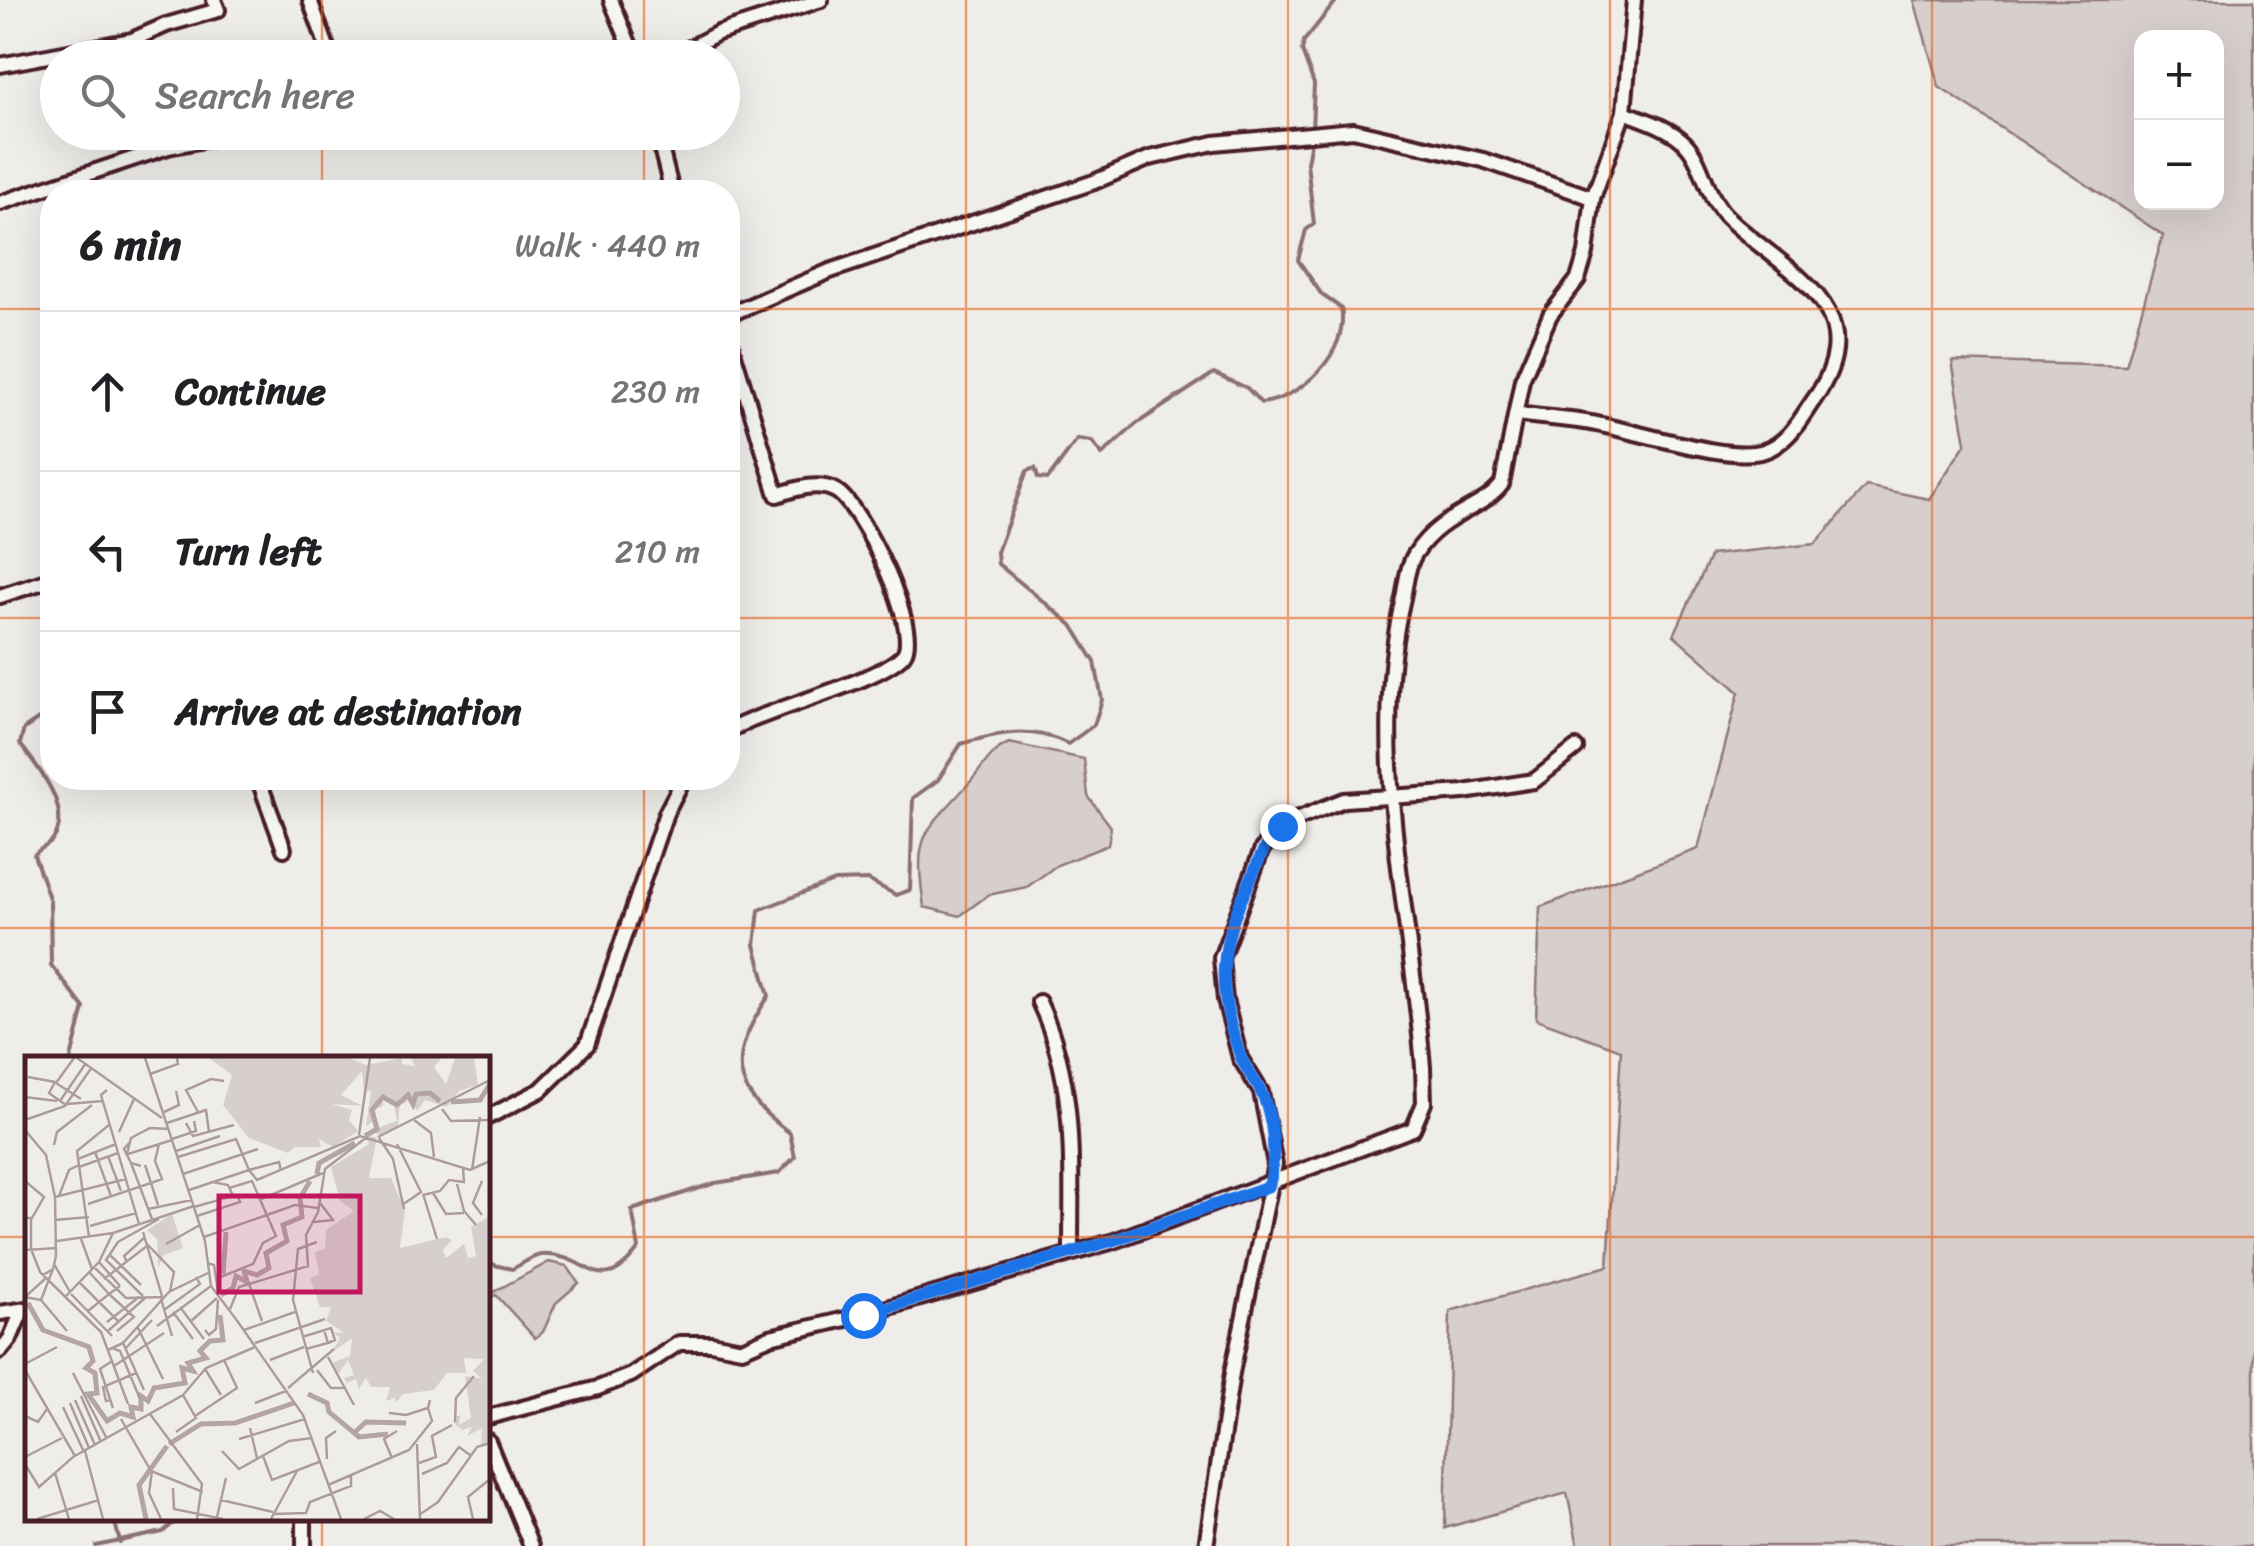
<!DOCTYPE html>
<html lang="en">
<head>
<meta charset="utf-8">
<style>
  :root { --surface:#fff; --page:#f6f6f6; --text:#202124; --muted:#757577; --line:#e0e0e0 }
  body { margin:0; font-family:Sriracha,sans-serif; background:var(--page); color:var(--text) }
  .controls { position:absolute; right:30px; top:30px; display:grid; overflow:hidden; border-radius:20px; box-shadow:0 10px 40px #0002 }
  .controls button { width:90px; height:90px; display:grid; place-items:center; padding:0; border:0; border-bottom:2px solid var(--line); background:var(--surface); color:var(--text); font:50px sans-serif }
  .stop { position:absolute; width:30px; height:30px; margin:-22px; border:8px solid #1a73e8; border-radius:50%; background:#fff }
  .stop.end { background:#1a73e8; border-color:#fff; box-shadow:0 2px 10px #0008 }
  .list { margin:0; padding:0; list-style:none }
  h2 { display:flex; justify-content:space-between; align-items:center; height:130px; margin:0; padding:0 40px; font-size:42px }
  h2 small { font-size:32px; font-weight:400; color:var(--muted) }
  .list li { display:grid; grid-template-columns:65px 1fr auto; gap:30px; align-items:center; box-sizing:border-box; height:160px; padding:0 40px; border-top:2px solid var(--line) }
  .list b { display:block; font-size:38px; white-space:nowrap }
  .list em { font-size:32px; font-style:normal; color:var(--muted) }
  .icon { flex:none; width:55px; height:55px; fill:none; stroke:currentColor; stroke-width:2; stroke-linecap:round; stroke-linejoin:round }
  .map { position:relative; flex:none; width:2254px; height:1546px; overflow:hidden }
  .search { position:absolute; background:var(--surface); box-shadow:0 10px 40px #0002; left:40px; top:40px; width:700px; height:110px; display:flex; align-items:center; gap:25px; box-sizing:border-box; padding:0 35px; border-radius:55px; color:var(--muted); font-size:38px }
  .panel { position:absolute; background:var(--surface); box-shadow:0 10px 40px #0002; left:40px; top:180px; width:700px; height:610px; border-radius:40px }
  .map>svg:first-child { display:block }
</style>
</head>
<body>
<div class="map">
<svg width="2254" height="1546" viewBox="0 0 2254 1546">
  <rect width="100%" height="100%" fill="#efedea"/>
  <filter id="ink" filterUnits="userSpaceOnUse"><feTurbulence type="fractalNoise" baseFrequency=".01" numOctaves="2"/><feDisplacementMap in="SourceGraphic" scale="20" xChannelSelector="R" yChannelSelector="G"/><feConvolveMatrix kernelMatrix="1 2 1 2 8 2 1 2 1" color-interpolation-filters="sRGB"/></filter>
  <g filter="url(#ink)">
    <g fill="#d7cfce" stroke="#90777c" stroke-width="2.5" fill-rule="evenodd">
      <path d="M1914,0h340v1546h-676l-11,-53 -122,35 5,-217 158,-45 13,-216 -85,-31 4,-112 158,-58 41,-157 -65,-57 37,-80 104,-11 51,-58 63,13 37,-56 -14,-82 174,5 37,-131 -224,-148zM2142,38h74v164h-74z"/>
      <path d="M1009,743l75,16 4,37 23,31 -3,18 -51,20 -30,22 -39,8 -28,21 -36,-9c-11,-76 0,-73 47,-126 14,-16 18,-29 38,-38z"/>
      <polygon points="549,1262 567,1266 579,1283 556,1303 543,1332 535,1338 496,1295 488,1298 488,1295"/>
    </g>
    <g fill="none" stroke-linecap="round" stroke-linejoin="round">
      <g stroke="#8a6f74" stroke-width="4">
        <polyline points="1312,130 1314,84 1302,51 1304,41 1337,0"/>
        <path d="M52,710l-28,19 -4,15c17,22 54,65 33,96 -5,6 -13,8 -19,15l16,46 1,64 33,43 -13,50"/>
        <path d="M488,1258l6,7 18,4c9,-4 20,-13 29,-14 49,-3 57,48 98,-7l-7,-38 83,-27 64,-10 16,-16 -5,-24c-60,-43 -63,-76 -21,-137l-14,-51 4,-35 75,-29 34,-1 28,15 14,-5 3,-92 25,-18 23,-36c37,-11 70,-19 107,0l26,-19 8,-25 -7,-38 -23,-37 -74,-61 -1,-12 30,-81 8,-3 3,10 10,1 29,-39 15,2 10,13 34,-31 78,-51 33,15 14,15c40,-4 89,-51 80,-95l-19,-13 -24,-35 8,-30 8,-6 -7,-61 4,-23"/>
        <polyline points="114,1518 120,1543"/>
        <polyline points="96,1546 163,1532 179,1518"/>
      </g>
      <g stroke="#4a1f2b" stroke-width="20">
        <g id="minor">
          <polyline points="310,0 331,58"/>
          <polyline points="611,0 635,58"/>
          <polyline points="671,58 718,33 821,0"/>
          <polyline points="0,65 132,40 166,25 218,10 214,0"/>
          <polyline points="657,132 672,192"/>
          <polyline points="0,203 168,147 244,132"/>
          <polyline points="728,315 830,271 1094,182 1150,158 1214,143 1353,130 1483,160 1593,198"/>
          <path d="M728,335l49,160c18,-6 41,-14 59,-4 25,14 87,141 67,164 -24,27 -137,54 -175,76"/>
          <path d="M1517,414c23,3 46,5 68,8 44,6 141,41 179,29 26,-9 36,-32 51,-53 64,-93 -37,-129 -90,-183 -20,-21 -22,-54 -40,-72 -16,-16 -41,-23 -61,-31"/>
          <polyline points="0,596 52,579"/>
          <polyline points="258,778 284,849"/>
          <path d="M1039,1002c38,80 32,162 32,249"/>
          <polyline points="488,1117 541,1090 587,1045 666,813 684,778"/>
          <polyline points="0,1313 27,1309"/>
          <polyline points="0,1351 10,1339 22,1311"/>
          <path d="M488,1417l110,-29 33,-13 48,-32h32l31,6 28,-12 93,-22 251,-74 299,-112 11,-26 -1,-36c-12,-154 -56,-316 -20,-469 3,-14 4,-32 12,-44 26,-41 68,-44 87,-70l20,-104 28,-65 28,-36 8,-26 7,-55 31,-86 10,-112"/>
          <polyline points="488,1441 531,1546"/>
          <polyline points="304,1546 304,1518"/>
          <polyline points="1206,1546 1232,1373 1275,1164 1261,1092 1240,1058 1225,1000 1221,958 1262,849 1282,825 1344,800 1464,792 1534,781 1576,748"/>
        </g>
      </g>
      <use href="#minor" stroke="#f6f6f2" stroke-width="12"/>
    </g>
  </g>
  <g fill="none" stroke-linecap="round" stroke-linejoin="round" filter="url(#ink)">
    <path stroke="#1a73e8" stroke-width="12" d="M863,1315l251,-75 155,-54c8,-30 5,-70 -10,-98 -6,-11 -15,-21 -19,-33 -22,-61 -23,-105 5,-163 12,-25 17,-47 37,-66"/>
  </g>
  <path fill="none" stroke="#e8590c" stroke-width="2.5" stroke-opacity="0.55" d="M322,0v58M644,0v58M966,0v1546M1288,0v1546M1610,0v1546M1932,0v1546M322,132v60M644,132v60M0,309h52M728,309h1526M0,618h52M728,618h1526M322,778v280M644,778v768M0,928h2254M0,1237h28M488,1237h1766M322,1518v28"/>
  <g transform="translate(25 1056)">
    <rect width="465" height="465" fill="#efedea"/>
    <path d="M184,2h140l17,7 36,-7v6l13,2 -4,-8h31l-8,9 12,17 9,-26h19l4,27 -19,6 -12,16 -22,-7 -8,11 -7,-13 -6,6 -4,-6 -2,28 -17,9 -12,-4 28,-10 -4,-21 -10,-6v12l-9,4v11l-8,5 5,-35h-7l-2,-20 -21,24 22,11 -31,-2 20,6 -3,10 9,11 -25,16 -14,-8 2,8h-26l-7,6 -39,-15 -26,-33 9,-30zM341,81h11l-8,41h22l14,32 -5,38 46,-11 6,3 -9,10 3,8 18,-14 4,14 8,-2 -5,-29 19,-11v227l-9,1 1,-16 -15,8 5,-9 -10,3 -8,-7v-7h6l-1,9 12,-7 -6,-42 17,3 -9,-8 11,-12 -20,-1 2,15h-19l-13,17 -31,4 -7,9 -1,-5 -9,3 4,-14h-19l-5,-9 -7,11 -3,-10 -9,4 -3,-5 10,-3 -6,-15 -11,16 -5,-13 18,-7 2,-18 -21,15 9,-15 -7,-6 11,1 -18,-12 5,-14h-11l-10,-29 9,-4 -4,-22 10,-3 1,-19 28,-19 -14,-10 -9,-34 38,-23zM147,158l11,34 -19,7 -6,13 -1,-29 -10,-9z" fill="#d7cfce"/>
    <path fill="none" stroke="#b4a4a5" stroke-width="5" d="M426,46l29,-2 8,-13 2,5M340,80l12,-7 -5,-19 11,-13 14,8 11,-10 5,9 3,-10 14,-1 10,8M292,118l2,-11 36,-20M198,218l3,-42M196,239l12,-7 3,-12 11,6 -3,-11 13,4 12,-7 -3,-15 21,-12 -4,-16 19,-8 -2,-19 10,-17M3,247l15,27 46,17 4,14 -7,7 9,5 2,20 -9,1 19,27 13,-8 13,4 -2,-10 10,2v-13l7,5 6,-13 31,-5 -3,-15 11,3 -5,-8 18,-5 -6,-7 10,-10 13,-1 -3,-25M283,338l19,9 2,9 30,25 29,-3M330,376l11,-10 40,1M144,388l32,-20 34,-1 59,-20M121,463l-7,-34 28,-39"/>
    <path fill="none" stroke="#ad9b9e" stroke-width="2.5" d="M49,2l-18,25 25,16M52,2l85,60M120,2l60,183 6,45 27,36M125,18l28,-10 -1,-6M3,21l27,5 -6,11 17,12M82,34l-6,5 38,129M0,41l32,4M35,45l26,-38M42,48l36,-3M417,53l9,12 37,-1M139,56l15,-7 -3,-14M173,56l-12,-22 25,-11 13,2M0,64l40,-14 27,-39M389,64l17,13 3,24M142,67l39,-13 3,22M161,67l7,13 41,-11M0,74l21,25 9,42 1,59 -3,13 -10,6M94,76l15,-33M334,79l11,-77M353,81l112,-57M354,82l14,21 11,50M147,83l24,-8 -2,-10M104,87l-5,6 7,14 10,3M372,88l24,48 -19,13M29,89l3,-13 35,-27M151,95l44,-15M70,96l16,44M102,98l4,-16 19,-10 19,1M103,98l44,-14M83,100l13,35M153,101l58,-18 13,31 30,-8 2,9M53,103l38,-15M106,107l21,56M54,111l39,-14M447,114l8,-53M158,118l75,-25M0,125l19,16 -12,21h-7M457,125l-9,22 9,12M432,128l7,27 12,14M164,134l60,-20 8,10 103,-44 110,34 20,-9M408,137l13,21 18,-1M398,138l14,45M398,139l17,-4 9,-11 15,2 -1,-15M34,140l10,-26 10,-5M30,141l71,-18M234,144l64,-27M63,148l63,-21 -6,-18M133,149l-7,-22 11,-4 -7,-18 4,-17M169,151l39,-11 -5,-11 -15,-3M123,153l44,-9M172,160l43,-14 -2,-6M239,160l31,-11 23,3M6,163v30l9,23 61,60 27,72M30,164l34,-3M289,166l19,-2 -13,-17M65,170l46,-13M118,176l19,64M64,181l-12,-86 32,-26M179,181l60,-21M56,183l11,30M32,185l56,-8 81,-27M121,187l28,29 -4,19M141,188l34,-19M0,194l32,-2M85,199l31,30M80,203l38,37M81,204l12,-18 41,-23M74,206l21,24M102,206l-3,-6 20,-18M182,207l7,2 4,27M29,208l16,28M69,211l32,31 37,-1M65,217l19,21 11,-8M21,222l-21,19 16,3 12,-31M193,222l35,-14 10,-21 13,-7 -24,-55 -23,7M79,223l43,-33M54,226l40,40M224,228l13,37M46,238l41,42M41,240l33,-34 14,-29M136,243l11,37M16,244l26,31M155,251l24,32M205,253l9,-22 69,-21 -2,-31 12,-23 7,-43 42,-32M139,254l36,-26 -4,-7M63,255l21,-17 25,23 -17,14M148,256l20,27M82,266l32,-25M165,266l27,-24M213,266l65,93 38,104M112,270l26,53M132,270l54,-40M180,274l4,5 7,-6 2,-29M219,274l51,-18M83,275l37,-33M277,281l29,-9 4,12 -7,3M98,287l21,47M230,287l70,-24M87,292l8,3 20,48M100,293l27,-29M281,293l22,-6 -4,-13M83,294l15,-7 46,-51 39,-19M303,301l26,48M245,304l34,-13M87,305l-12,8 13,39M0,308l32,-17M89,310l50,-33M180,313l16,26M0,314l50,86M292,314l14,18h15M48,317l34,66M288,317l-20,-73 5,-51 19,-7M263,332l46,-39M56,340l20,46M50,344l20,45M86,344l-5,1 -3,-14 33,-14M45,347l19,45M230,347l31,-12M38,351l21,45M364,357l17,2 22,-7 2,-8M125,358l52,70 -5,35M0,360l13,6 9,-13M170,360l42,-28 -13,-28M96,363l30,52 52,21M430,366l1,-24 18,-22M225,372l7,30M151,376l20,-14 -13,-23M214,383l66,-20M392,388l3,75M60,395l18,68M197,395l17,18 50,-28 23,-3M238,400l9,24 47,-18M0,401l37,-19M367,402l-8,-19 13,-8M302,403l-1,-21 10,-7M394,407l17,-6 -4,-21 20,-11M0,408l14,23 34,-30 110,-62 23,-27 49,-21M127,415l-3,22 12,26M30,417l14,46M397,418l25,-11 12,-16 11,8M303,429l81,-35 23,-29 -4,-13M148,432l1,21 49,10M196,444l52,12M248,458l33,-1 4,-11 41,-16v-10M394,459l19,-13 39,-55 13,-4M192,461l9,-39M12,463l62,-19M246,463l26,-48M339,463l16,-8 14,8M448,463l-5,-22 22,-18"/>
    <path fill="#c2185b" fill-opacity="0.15" stroke="#c2185b" stroke-width="5" d="M194,140h141v96h-141z"/>
    <rect width="465" height="465" fill="none" stroke="#4a1f2b" stroke-width="5"/>
  </g>
</svg>
<div class="controls">
<button>+</button>
<button>−</button>
</div>
<div class="stop" style="left:863px;top:1315px"></div>
<div class="stop end" style="left:1282px;top:826px"></div>
<div class="search"><svg class="icon" aria-label="search" viewBox="0 0 24 24"><circle cx="10" cy="10" r="6"/><path d="M15 15l6 6"/></svg>Search here</div>
<section class="panel">
<h2>6 min<small>Walk · 440 m</small></h2>
<ul class="list">
<li><svg class="icon" aria-label="ahead" viewBox="0 0 24 24"><path d="M12 20V5M6 11l6-6 6 6"/></svg><div><b>Continue</b></div><em>230 m</em></li>
<li><svg class="icon" aria-label="left" viewBox="0 0 24 24"><path d="M17 20v-9H6M10 6l-5 5 5 5"/></svg><div><b>Turn left</b></div><em>210 m</em></li>
<li><svg class="icon" aria-label="arrive" viewBox="0 0 24 24"><path d="M6 21V4h12l-3 4 3 4H6"/></svg><div><b>Arrive at destination</b></div></li>
</ul>
</section>
</div>
</body>
</html>
